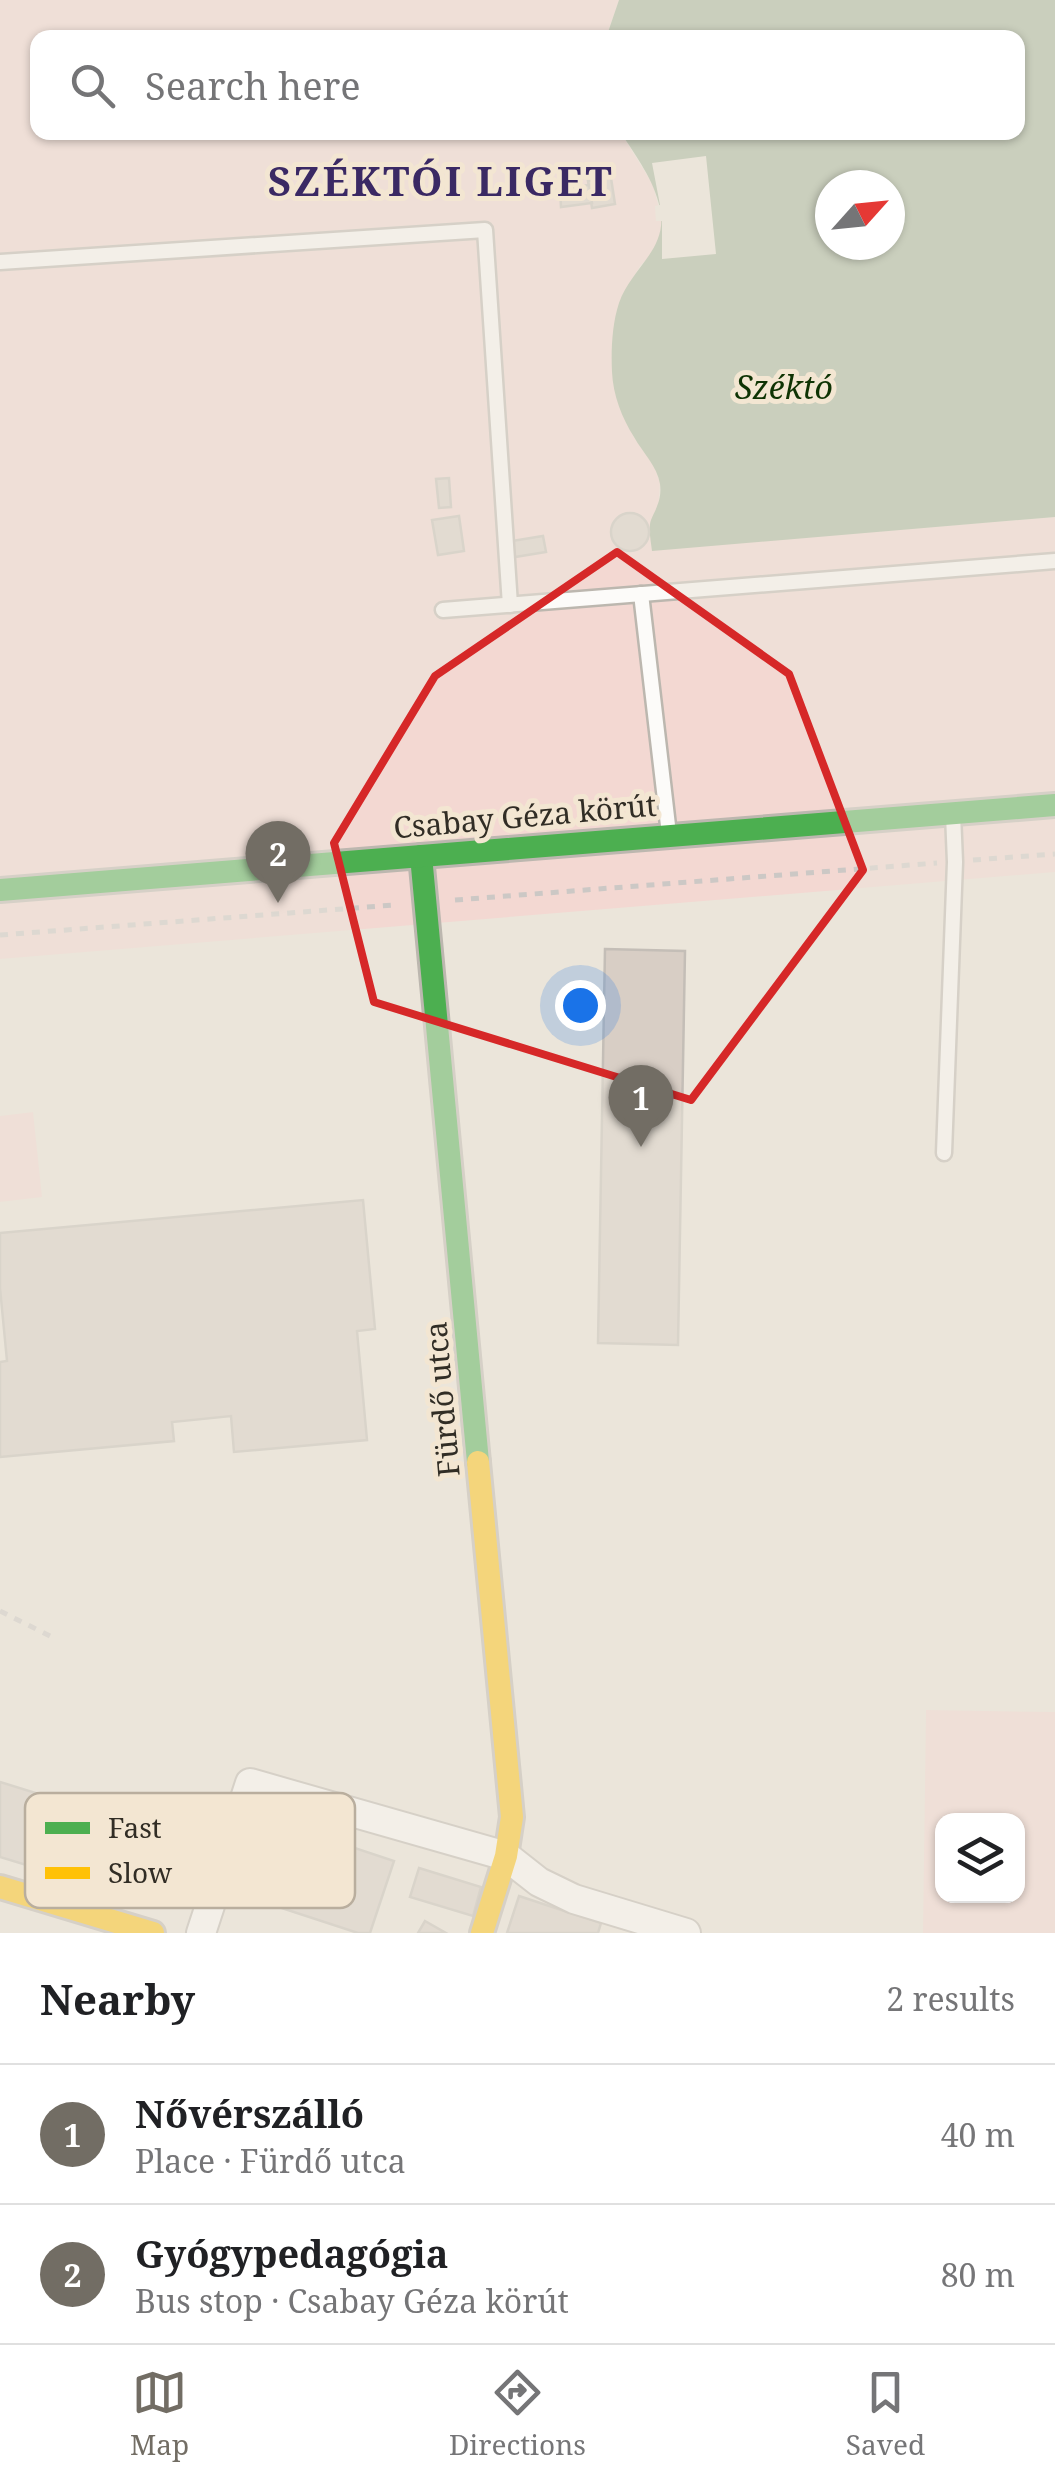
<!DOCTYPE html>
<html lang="en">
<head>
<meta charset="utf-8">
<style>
  :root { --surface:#fff; --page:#f2f2f2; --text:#202124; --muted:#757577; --line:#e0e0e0; --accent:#726d64 }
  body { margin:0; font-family:"Noto Serif",serif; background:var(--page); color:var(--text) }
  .controls { position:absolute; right:30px; bottom:30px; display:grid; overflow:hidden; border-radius:20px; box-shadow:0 2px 8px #0004 }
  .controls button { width:90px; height:90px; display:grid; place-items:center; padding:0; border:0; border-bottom:2px solid var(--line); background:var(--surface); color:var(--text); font:50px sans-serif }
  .compass { position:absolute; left:815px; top:170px; width:90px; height:90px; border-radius:50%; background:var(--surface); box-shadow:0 2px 8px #0004; rotate:63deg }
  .you { position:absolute; left:580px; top:1005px; width:35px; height:35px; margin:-25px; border:8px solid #fff; border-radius:50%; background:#1a73e8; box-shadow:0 0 0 15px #1a73e833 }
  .badge { display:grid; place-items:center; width:65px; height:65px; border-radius:50%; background:var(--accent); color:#fff; font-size:32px; font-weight:700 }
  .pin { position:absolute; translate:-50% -82px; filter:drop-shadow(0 2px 5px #0008) }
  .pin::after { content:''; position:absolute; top:52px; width:35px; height:30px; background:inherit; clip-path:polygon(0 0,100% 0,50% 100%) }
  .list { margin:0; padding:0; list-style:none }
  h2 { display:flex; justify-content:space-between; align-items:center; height:130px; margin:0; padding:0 40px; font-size:42px }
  h2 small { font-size:32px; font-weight:400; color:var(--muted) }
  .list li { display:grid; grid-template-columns:65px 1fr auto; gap:30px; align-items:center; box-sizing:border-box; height:140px; padding:0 40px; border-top:2px solid var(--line) }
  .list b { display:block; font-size:38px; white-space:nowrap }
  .list p { margin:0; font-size:32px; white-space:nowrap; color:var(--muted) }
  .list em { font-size:32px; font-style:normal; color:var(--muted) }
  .icon { flex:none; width:55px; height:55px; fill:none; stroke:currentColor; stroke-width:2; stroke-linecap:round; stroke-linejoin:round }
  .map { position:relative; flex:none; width:1055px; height:1933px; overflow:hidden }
  .search { position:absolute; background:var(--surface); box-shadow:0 2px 8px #0004; left:30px; right:30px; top:30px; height:110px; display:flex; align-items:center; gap:25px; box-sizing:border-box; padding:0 35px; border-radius:20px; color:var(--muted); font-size:38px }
  .sheet { height:410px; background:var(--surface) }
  nav { display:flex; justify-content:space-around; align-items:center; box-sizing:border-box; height:140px; border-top:2px solid var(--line); background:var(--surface); font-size:28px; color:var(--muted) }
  nav a { display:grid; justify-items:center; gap:5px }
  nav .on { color:var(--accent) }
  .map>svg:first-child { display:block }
</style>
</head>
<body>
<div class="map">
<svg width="1055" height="1933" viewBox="0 0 1055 1933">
  <rect width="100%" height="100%" fill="#ebe5da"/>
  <g fill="#f3d8d2" fill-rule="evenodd">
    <polygon points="0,0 619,0 606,37 38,38 38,132 621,133 653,185 662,221 660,236 654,252 640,266 619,304 633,436 654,466 660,483 658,513 650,524 652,550 1055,517 1055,872 0,959"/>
    <polygon points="33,1112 42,1197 0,1202 0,1116"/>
    <path d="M926,1710l129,2v221h-132zM942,1820h76v76h-76z"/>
  </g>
  <path fill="#a3b399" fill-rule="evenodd" d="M619,0h436v517l-403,34c-1,-9 -4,-23 -1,-31 5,-12 11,-20 9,-36 -3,-18 -17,-31 -26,-47 -12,-19 -21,-42 -22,-65 -1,-21 0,-48 7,-69 12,-35 50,-54 41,-95 -6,-28 -24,-52 -39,-75l397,-1v-94h-412zM830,185h60v60h-60z"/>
  <polygon fill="#ebe5da" points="706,156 716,254 662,259 662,221 656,221 655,206 660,205 652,163"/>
  <g fill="#d8cec5" stroke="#c4beb7" stroke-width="2.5">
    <polygon points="611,178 615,204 592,208 588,181"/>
    <polygon points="589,185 592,203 561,207 560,188"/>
    <polygon points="449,478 451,507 439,508 436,479"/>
    <circle cx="630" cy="532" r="19"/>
    <polygon points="459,516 464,551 438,555 432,520"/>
    <polygon points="543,536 546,552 515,557 512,541"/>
    <polygon points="605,949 685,951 678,1345 598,1343"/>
    <polygon points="363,1200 375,1329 357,1331 367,1440 234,1452 231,1416 172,1422 174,1441 0,1457 0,1362 7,1361 0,1288 0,1233"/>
    <polygon points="0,1782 174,1836 154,1904 0,1857"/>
    <polygon points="285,1825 319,1836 307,1875 339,1886 352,1847 394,1861 370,1933 358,1933 260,1901"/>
    <polygon points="419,1868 481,1887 473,1916 410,1897"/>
    <polygon points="519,1896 601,1923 598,1933 507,1933"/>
    <polygon points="425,1921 446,1933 418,1933"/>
  </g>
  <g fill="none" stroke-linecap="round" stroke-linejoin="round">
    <g stroke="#bcb7af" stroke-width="19">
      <g id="lane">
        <polyline points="0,262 485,230 510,605"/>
        <polyline points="641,594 669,834"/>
        <polyline points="443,610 1055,561"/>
        <polyline points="944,1153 955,862 953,814"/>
      </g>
    </g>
    <g stroke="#bcb7af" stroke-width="32">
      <polyline id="street" points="201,1933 250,1783 506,1856 539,1882 574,1899 686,1933"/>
    </g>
    <g stroke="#bcb7af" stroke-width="28">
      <g id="fast">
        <polyline points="421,856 478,1462"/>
        <polyline points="0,890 1055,805"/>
      </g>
    </g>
    <g stroke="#bcb7af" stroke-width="28">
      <g id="slow">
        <polyline points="478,1462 512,1817 506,1856 482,1933"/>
        <polyline points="0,1887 153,1933"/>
      </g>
    </g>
    <g stroke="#ccc8c5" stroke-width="5" stroke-dasharray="8 8" stroke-linecap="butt">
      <polyline points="973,860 1055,854"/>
      <polyline points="455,900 937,863"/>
      <polyline points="0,935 394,905"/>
      <polyline points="0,1611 50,1636"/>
    </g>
    <use href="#lane" stroke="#fcfbf9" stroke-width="14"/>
    <use href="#street" stroke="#fcfbf9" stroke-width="28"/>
    <use href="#fast" stroke="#4caf50" stroke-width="22"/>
    <use href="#slow" stroke="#ffc107" stroke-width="22"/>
  </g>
  <path d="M0 0H1055V1933H0ZM617,552l172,122 74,196 -172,230 -317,-98 -40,-159 101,-167z" fill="#ebe5da" fill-opacity=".55" fill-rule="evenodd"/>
  <path fill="none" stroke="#d62828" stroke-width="8" stroke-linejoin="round" d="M617,552l172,122 74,196 -172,230 -317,-98 -40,-159 101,-167z"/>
  <g text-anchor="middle" stroke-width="10" stroke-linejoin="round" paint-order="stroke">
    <g font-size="30" fill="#312d25" stroke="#f3e6d2">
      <text transform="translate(525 817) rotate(-5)" y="10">Csabay Géza körút</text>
      <text transform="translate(443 1399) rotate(-95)" y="10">Fürdő utca</text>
    </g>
    <g font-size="32" font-style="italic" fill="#0e3303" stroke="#f3e6d2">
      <text x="784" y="399">Széktó</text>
    </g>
    <g font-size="40" font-weight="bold" letter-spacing="2.5" fill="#3a2964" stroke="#f3e6d2">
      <text x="441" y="196">SZÉKTÓI LIGET</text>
    </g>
  </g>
  <rect x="25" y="1793" width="330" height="115" rx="15" fill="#f3e6d2" stroke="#b9ae9e" stroke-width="2.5"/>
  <rect x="45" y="1822" width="45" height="12" fill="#4caf50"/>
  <rect x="45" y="1867" width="45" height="12" fill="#ffc107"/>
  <g font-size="28" fill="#312d25">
    <text x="108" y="1838">Fast</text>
    <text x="108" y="1883">Slow</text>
  </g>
</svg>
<div class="controls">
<button><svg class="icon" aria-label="layers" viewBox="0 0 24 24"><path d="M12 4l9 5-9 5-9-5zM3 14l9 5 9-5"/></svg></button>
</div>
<svg class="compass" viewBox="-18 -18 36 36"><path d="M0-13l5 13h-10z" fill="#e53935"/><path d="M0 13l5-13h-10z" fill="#757577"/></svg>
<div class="you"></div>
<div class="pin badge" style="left:641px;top:1147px">1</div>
<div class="pin badge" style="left:278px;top:903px">2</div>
<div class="search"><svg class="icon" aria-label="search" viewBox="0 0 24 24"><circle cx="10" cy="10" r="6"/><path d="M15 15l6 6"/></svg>Search here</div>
</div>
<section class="sheet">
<h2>Nearby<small>2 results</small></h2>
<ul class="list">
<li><span class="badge">1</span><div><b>Nővérszálló</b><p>Place · Fürdő utca</p></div><em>40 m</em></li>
<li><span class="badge">2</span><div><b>Gyógypedagógia</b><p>Bus stop · Csabay Géza körút</p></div><em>80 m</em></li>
</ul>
</section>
<nav>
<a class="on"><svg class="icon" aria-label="map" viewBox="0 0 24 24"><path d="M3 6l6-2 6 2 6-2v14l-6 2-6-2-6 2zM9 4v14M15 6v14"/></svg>Map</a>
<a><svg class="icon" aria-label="directions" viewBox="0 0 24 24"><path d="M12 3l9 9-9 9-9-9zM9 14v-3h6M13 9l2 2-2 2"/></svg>Directions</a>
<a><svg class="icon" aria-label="saved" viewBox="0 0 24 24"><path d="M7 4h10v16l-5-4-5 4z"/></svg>Saved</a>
</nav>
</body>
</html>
